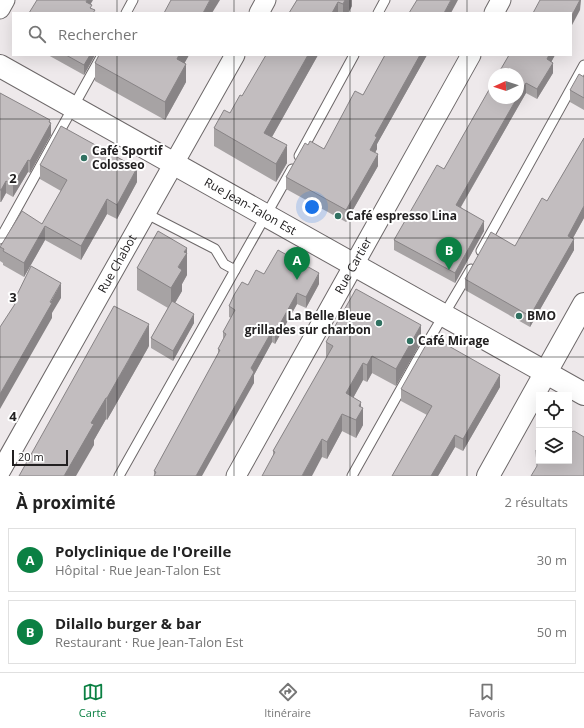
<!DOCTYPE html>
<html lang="fr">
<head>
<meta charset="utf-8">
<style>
  :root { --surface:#fff; --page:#f2f2f2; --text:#222; --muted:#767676; --line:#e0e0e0; --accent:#0b8043 }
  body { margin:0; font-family:"Open Sans",sans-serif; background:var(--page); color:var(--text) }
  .controls { position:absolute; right:12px; bottom:12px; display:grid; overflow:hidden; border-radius:0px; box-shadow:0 4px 16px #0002 }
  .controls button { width:36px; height:36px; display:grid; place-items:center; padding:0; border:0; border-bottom:1px solid var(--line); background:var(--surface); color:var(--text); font:20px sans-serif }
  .compass { position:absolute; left:488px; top:68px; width:36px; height:36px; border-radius:50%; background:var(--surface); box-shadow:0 4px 16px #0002; rotate:267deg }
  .scale { position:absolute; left:12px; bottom:10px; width:56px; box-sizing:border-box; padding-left:4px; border:2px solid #222021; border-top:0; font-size:11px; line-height:14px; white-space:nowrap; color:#222021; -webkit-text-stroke:3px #fff; paint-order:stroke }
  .you { position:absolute; left:312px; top:207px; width:14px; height:14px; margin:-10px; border:3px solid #fff; border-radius:50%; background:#1a73e8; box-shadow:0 0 0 6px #1a73e833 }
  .badge { display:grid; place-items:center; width:26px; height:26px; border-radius:50%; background:var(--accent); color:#fff; font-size:13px; font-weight:700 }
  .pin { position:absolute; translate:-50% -33px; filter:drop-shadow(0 1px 2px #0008) }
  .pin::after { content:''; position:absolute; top:21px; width:14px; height:12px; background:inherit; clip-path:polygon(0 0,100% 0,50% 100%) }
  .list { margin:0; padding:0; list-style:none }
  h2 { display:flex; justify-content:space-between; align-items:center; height:52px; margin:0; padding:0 16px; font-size:17px }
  h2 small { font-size:13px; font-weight:400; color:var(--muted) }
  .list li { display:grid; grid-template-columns:26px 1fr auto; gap:12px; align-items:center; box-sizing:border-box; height:64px; margin:0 8px 8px; padding:0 8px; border:1px solid var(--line); border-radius:0px }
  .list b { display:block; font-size:15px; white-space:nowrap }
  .list p { margin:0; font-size:13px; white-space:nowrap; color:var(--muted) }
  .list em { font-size:13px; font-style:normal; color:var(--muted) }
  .icon { flex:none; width:22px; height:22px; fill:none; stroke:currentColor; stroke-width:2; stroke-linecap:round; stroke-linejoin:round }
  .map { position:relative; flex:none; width:584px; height:476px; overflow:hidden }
  .search { position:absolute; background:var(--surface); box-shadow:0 4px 16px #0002; left:12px; right:12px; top:12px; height:44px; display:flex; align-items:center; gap:10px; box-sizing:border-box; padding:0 14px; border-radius:0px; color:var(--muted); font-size:15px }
  .sheet { height:196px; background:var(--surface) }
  nav { display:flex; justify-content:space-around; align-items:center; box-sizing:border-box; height:56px; border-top:1px solid var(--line); background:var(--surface); font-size:11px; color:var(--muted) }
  nav a { display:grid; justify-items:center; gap:2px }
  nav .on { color:var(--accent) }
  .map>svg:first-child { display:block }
</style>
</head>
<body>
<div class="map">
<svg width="584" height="476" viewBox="0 0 584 476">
  <rect width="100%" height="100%" fill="#eee9eb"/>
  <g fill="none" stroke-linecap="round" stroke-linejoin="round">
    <g stroke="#6d6869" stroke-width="11">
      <g id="lane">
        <polyline points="126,13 133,0"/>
        <polyline points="378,13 385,0"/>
        <polyline points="299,156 354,55"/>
        <polyline points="145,213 215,249 224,264 235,270"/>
        <polyline points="0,239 102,55"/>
        <polyline points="481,251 584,65"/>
        <polyline points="119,476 292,169"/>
        <polyline points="352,476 420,355 471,269"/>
      </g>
    </g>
    <g stroke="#6d6869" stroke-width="21">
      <g id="street">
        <polyline points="0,9 5,0"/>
        <polyline points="259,13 266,0"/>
        <polyline points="494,13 501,0"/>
        <path id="s1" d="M0,472l235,-417"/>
        <path id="s2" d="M236,476l235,-421"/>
      </g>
    </g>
    <g stroke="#6d6869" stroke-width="24">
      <g id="secondary">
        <path id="s3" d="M0,66l584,328"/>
        <polyline points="488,476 584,304"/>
      </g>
    </g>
    <use href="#lane" stroke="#fff" stroke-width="9"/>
    <use href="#street" stroke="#fff" stroke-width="19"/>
    <use href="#secondary" stroke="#fff" stroke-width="22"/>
  </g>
  <g fill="#a7a3a4">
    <polygon points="297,0 352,0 352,6 348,13 289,13"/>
    <polygon points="48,55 95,55 84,75"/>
    <polygon points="99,55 189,55 184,63 186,82 165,120 95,81 95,63"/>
    <polygon points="265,55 318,55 272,137 287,163 276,182 214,146 214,128 230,113 242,96 265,58"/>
    <polygon points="385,55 427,55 377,144 377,149 375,153 378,166 346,222 286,189 286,177 308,145 324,149 363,95"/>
    <polygon points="509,55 555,55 551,62 553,73 537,99 526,93 461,207 484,231 455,283 394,250 394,240 444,169"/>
    <polygon points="584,77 584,110 570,102 570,90"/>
    <polygon points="0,93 50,122 51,135 30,173 28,172 13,197 6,193 1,202 0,202"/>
    <polygon points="584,138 584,218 573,238 574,250 530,327 465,290 465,279 515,246 547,201"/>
    <polygon points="40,165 137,182 117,219 107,214 81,260 45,240 24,277 3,265 3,263 0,261 0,247 42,224 61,191 40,179"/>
    <polygon points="137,268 187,275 182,284 182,291 175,303 194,323 173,361 151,348 151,338 168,308 137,290"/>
    <polygon points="264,274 319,284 306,308 297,304 275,344 272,342 254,375 254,383 154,475 154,471 218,354 218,349 223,339 223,332 231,318 229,317 229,306 248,285"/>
    <polygon points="326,342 421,342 396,386 372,373 367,382 363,380 353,398 361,407 363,425 356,438 342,431 327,459 322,457 273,455 273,451 326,359"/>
    <polygon points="149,346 107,420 106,419 94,440 94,445 19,476"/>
    <polygon points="500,387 463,451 455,447 438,476 392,476 427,415 401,401 401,389"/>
  </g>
  <g fill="#888486">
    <polygon points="87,0 93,0 86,12 86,2"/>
    <polygon points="210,0 220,0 212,13 203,13"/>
    <polygon points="345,0 352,0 352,6 348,13 343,13 343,4"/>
    <polygon points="451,0 458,0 451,13 444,13"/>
    <polygon points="576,0 581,0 580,10 571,27 571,17"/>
    <polygon points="338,2 338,13 332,13"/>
    <polygon points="90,55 95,55 84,75 84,65"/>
    <polygon points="179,55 189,55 177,77 177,59"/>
    <polygon points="308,55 318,55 264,151 264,133"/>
    <polygon points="420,55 427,55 377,144 377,149 370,162 370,150 375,136"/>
    <polygon points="549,55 555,55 547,70 547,59"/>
    <polygon points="553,63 553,73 537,99 537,89"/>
    <polygon points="186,64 186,82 165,120 165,102"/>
    <polygon points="526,83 526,93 456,215 456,205 517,98 518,98 518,96"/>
    <polygon points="50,120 50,125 51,123 51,135 30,173 30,161"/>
    <polygon points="287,145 287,163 276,182 276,164"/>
    <polygon points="378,154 378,166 346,222 346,210"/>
    <polygon points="28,160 28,172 13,197 13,185"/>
    <polygon points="137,168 137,182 117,219 117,205"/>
    <polygon points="6,181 6,193 1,202 1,190"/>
    <polygon points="107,199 107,214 81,260 81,246"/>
    <polygon points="584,206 584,218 568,247 568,236"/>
    <polygon points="484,221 484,231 455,283 455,273"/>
    <polygon points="45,226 45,240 24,277 24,263"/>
    <polygon points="574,239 574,250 530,327 530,316"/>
    <polygon points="187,248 187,275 182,284 182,291 171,310 171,288 184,252"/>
    <polygon points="319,273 319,284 306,308 306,297"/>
    <polygon points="61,283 61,298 52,313 52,318 0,409 0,394"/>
    <polygon points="297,293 297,304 275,344 275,333"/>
    <polygon points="194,314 194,323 173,361 173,351"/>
    <polygon points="149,324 149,346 107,420 107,398"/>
    <polygon points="421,325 421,342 396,386 396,369"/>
    <polygon points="272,331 272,342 254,375 254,383 202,476 196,476 251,368"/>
    <polygon points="372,356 372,373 367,382 367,365"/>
    <polygon points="363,363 363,380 346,411 346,393"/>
    <polygon points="500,375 500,387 463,451 463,439"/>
    <polygon points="106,398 106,419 94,440 94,445 76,476 64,476 91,423"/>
    <polygon points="361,402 361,411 363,408 363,425 356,438 356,420 359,406"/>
    <polygon points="342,414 342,431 327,459 327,442"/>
    <polygon points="455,435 455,447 438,476 431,476"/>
    <polygon points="322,439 322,457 312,476 302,476 303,474"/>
  </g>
  <g fill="#c2bdbf" stroke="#888486">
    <polygon points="37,0 87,0 86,2 92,5 90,8 95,10 93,13 29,13"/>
    <polygon points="171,0 210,0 203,13 164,13"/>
    <polygon points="297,0 345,0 343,4 338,2 332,13 289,13"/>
    <polygon points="417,0 451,0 444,13 409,13"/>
    <polygon points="540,0 580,0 571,17 571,13 533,13"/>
    <polygon points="66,55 90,55 84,65"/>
    <polygon points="99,55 179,55 177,59 186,64 165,102 95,63"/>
    <polygon points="266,55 308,55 264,133 287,145 276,164 214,128 224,110 230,113 240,95 242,96"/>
    <polygon points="385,55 420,55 375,136 377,137 370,150 378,154 346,210 286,177 305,143 308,145 310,141 324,149 355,91 363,95"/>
    <polygon points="509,55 549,55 547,59 553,63 537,89 526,83 518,96 518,74 498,74"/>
    <polygon points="579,74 584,77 584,98 570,90"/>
    <polygon points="494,81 494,98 517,98 456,205 484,221 455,273 394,240 437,165 444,169"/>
    <polygon points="0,93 50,120 49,122 51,123 30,161 28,160 13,185 6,181 1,190 0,190"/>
    <polygon points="61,126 137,168 117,205 107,199 81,246 45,226 24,263 3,251 4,249 0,247 22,211 42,224 67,180 40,165"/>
    <polygon points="584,138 584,206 568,236 574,239 530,316 465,279 491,232 515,246 542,198 547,201"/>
    <polygon points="158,231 187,248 184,252 187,253 178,267 182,270 171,288 137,268"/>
    <polygon points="278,250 319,273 306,297 297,293 275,333 272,331 251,368 254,372 196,476 154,476 156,472 154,471 220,350 218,349 226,334 223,332 235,310 229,306 234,295 242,282 248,285 256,270 264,274"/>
    <polygon points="31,266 61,283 50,302 52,303 0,394 0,327 15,304 13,303"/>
    <polygon points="356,289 421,325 396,369 372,356 367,365 363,363 346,393 361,402 359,406 363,408 356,420 342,414 327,442 322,439 303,474 302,476 262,476 275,452 273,451 333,346 326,342"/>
    <polygon points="172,301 194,314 173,351 151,338"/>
    <polygon points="114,306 149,324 107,398 106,398 91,423 94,424 64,476 19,476"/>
    <polygon points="431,336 500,375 463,439 455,435 431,476 392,476 432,406 401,389"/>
    <polygon points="574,431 584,437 584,476 531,476 537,466 536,450 539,449 539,461 569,461 569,433"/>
  </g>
  <path fill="none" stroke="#222021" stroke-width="1" stroke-opacity="0.55" d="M117,0v13M234,0v13M350,0v13M467,0v13M117,55v421M234,55v421M350,55v421M467,55v421M0,119h584M0,238h584M0,357h584"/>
  <g fill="#307161" stroke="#fff" stroke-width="1.5">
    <circle cx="84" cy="158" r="4"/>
    <circle cx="338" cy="216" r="4"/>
    <circle cx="519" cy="316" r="4"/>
    <circle cx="379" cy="323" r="4"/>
    <circle cx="410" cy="341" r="4"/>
  </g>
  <g text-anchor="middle" stroke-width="4" stroke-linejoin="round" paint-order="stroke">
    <g font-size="12" font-weight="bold" fill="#222021" stroke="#fff" text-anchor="start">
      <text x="92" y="155">Café Sportif<tspan x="92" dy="14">Colosseo</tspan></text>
      <text x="346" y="220">Café espresso Lina</text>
      <text x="371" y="320" text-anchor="end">La Belle Bleue<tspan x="371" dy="14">grillades sur charbon</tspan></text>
      <text x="527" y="320">BMO</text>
      <text x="418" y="345">Café Mirage</text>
    </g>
    <g font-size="12" fill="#222021" stroke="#fff">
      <text dy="4" stroke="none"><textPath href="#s3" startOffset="287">Rue Jean-Talon Est</textPath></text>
      <text dy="4" stroke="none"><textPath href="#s1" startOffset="239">Rue Chabot</textPath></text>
      <text dy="4" stroke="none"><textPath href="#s2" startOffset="241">Rue Cartier</textPath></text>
    </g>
  </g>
  <g font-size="13" text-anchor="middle" font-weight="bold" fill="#222021" stroke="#fff" stroke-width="4" stroke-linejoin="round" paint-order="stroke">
    <text x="13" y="183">2</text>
    <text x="13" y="302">3</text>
    <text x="13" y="421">4</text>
  </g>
</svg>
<div class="controls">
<button><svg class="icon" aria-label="locate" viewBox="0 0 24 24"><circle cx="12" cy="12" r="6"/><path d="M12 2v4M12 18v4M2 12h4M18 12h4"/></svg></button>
<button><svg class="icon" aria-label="layers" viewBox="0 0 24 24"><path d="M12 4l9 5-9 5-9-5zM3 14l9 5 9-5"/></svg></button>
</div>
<svg class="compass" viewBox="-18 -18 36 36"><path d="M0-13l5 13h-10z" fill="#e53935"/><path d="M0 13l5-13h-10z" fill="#767676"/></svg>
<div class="scale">20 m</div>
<div class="you"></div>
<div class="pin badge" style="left:297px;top:280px">A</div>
<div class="pin badge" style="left:449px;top:270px">B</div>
<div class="search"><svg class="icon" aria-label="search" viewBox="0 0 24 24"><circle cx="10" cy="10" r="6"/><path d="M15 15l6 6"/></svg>Rechercher</div>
</div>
<section class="sheet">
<h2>À proximité<small>2 résultats</small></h2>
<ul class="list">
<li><span class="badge">A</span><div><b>Polyclinique de l'Oreille</b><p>Hôpital · Rue Jean-Talon Est</p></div><em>30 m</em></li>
<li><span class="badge">B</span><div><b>Dilallo burger &amp; bar</b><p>Restaurant · Rue Jean-Talon Est</p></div><em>50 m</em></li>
</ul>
</section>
<nav>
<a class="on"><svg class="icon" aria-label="map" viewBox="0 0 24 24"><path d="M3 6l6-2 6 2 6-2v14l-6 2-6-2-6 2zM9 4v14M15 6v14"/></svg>Carte</a>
<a><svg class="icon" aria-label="directions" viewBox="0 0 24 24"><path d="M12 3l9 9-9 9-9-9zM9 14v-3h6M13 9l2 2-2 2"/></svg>Itinéraire</a>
<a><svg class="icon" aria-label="saved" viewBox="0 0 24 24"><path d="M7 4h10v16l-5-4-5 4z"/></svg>Favoris</a>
</nav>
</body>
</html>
